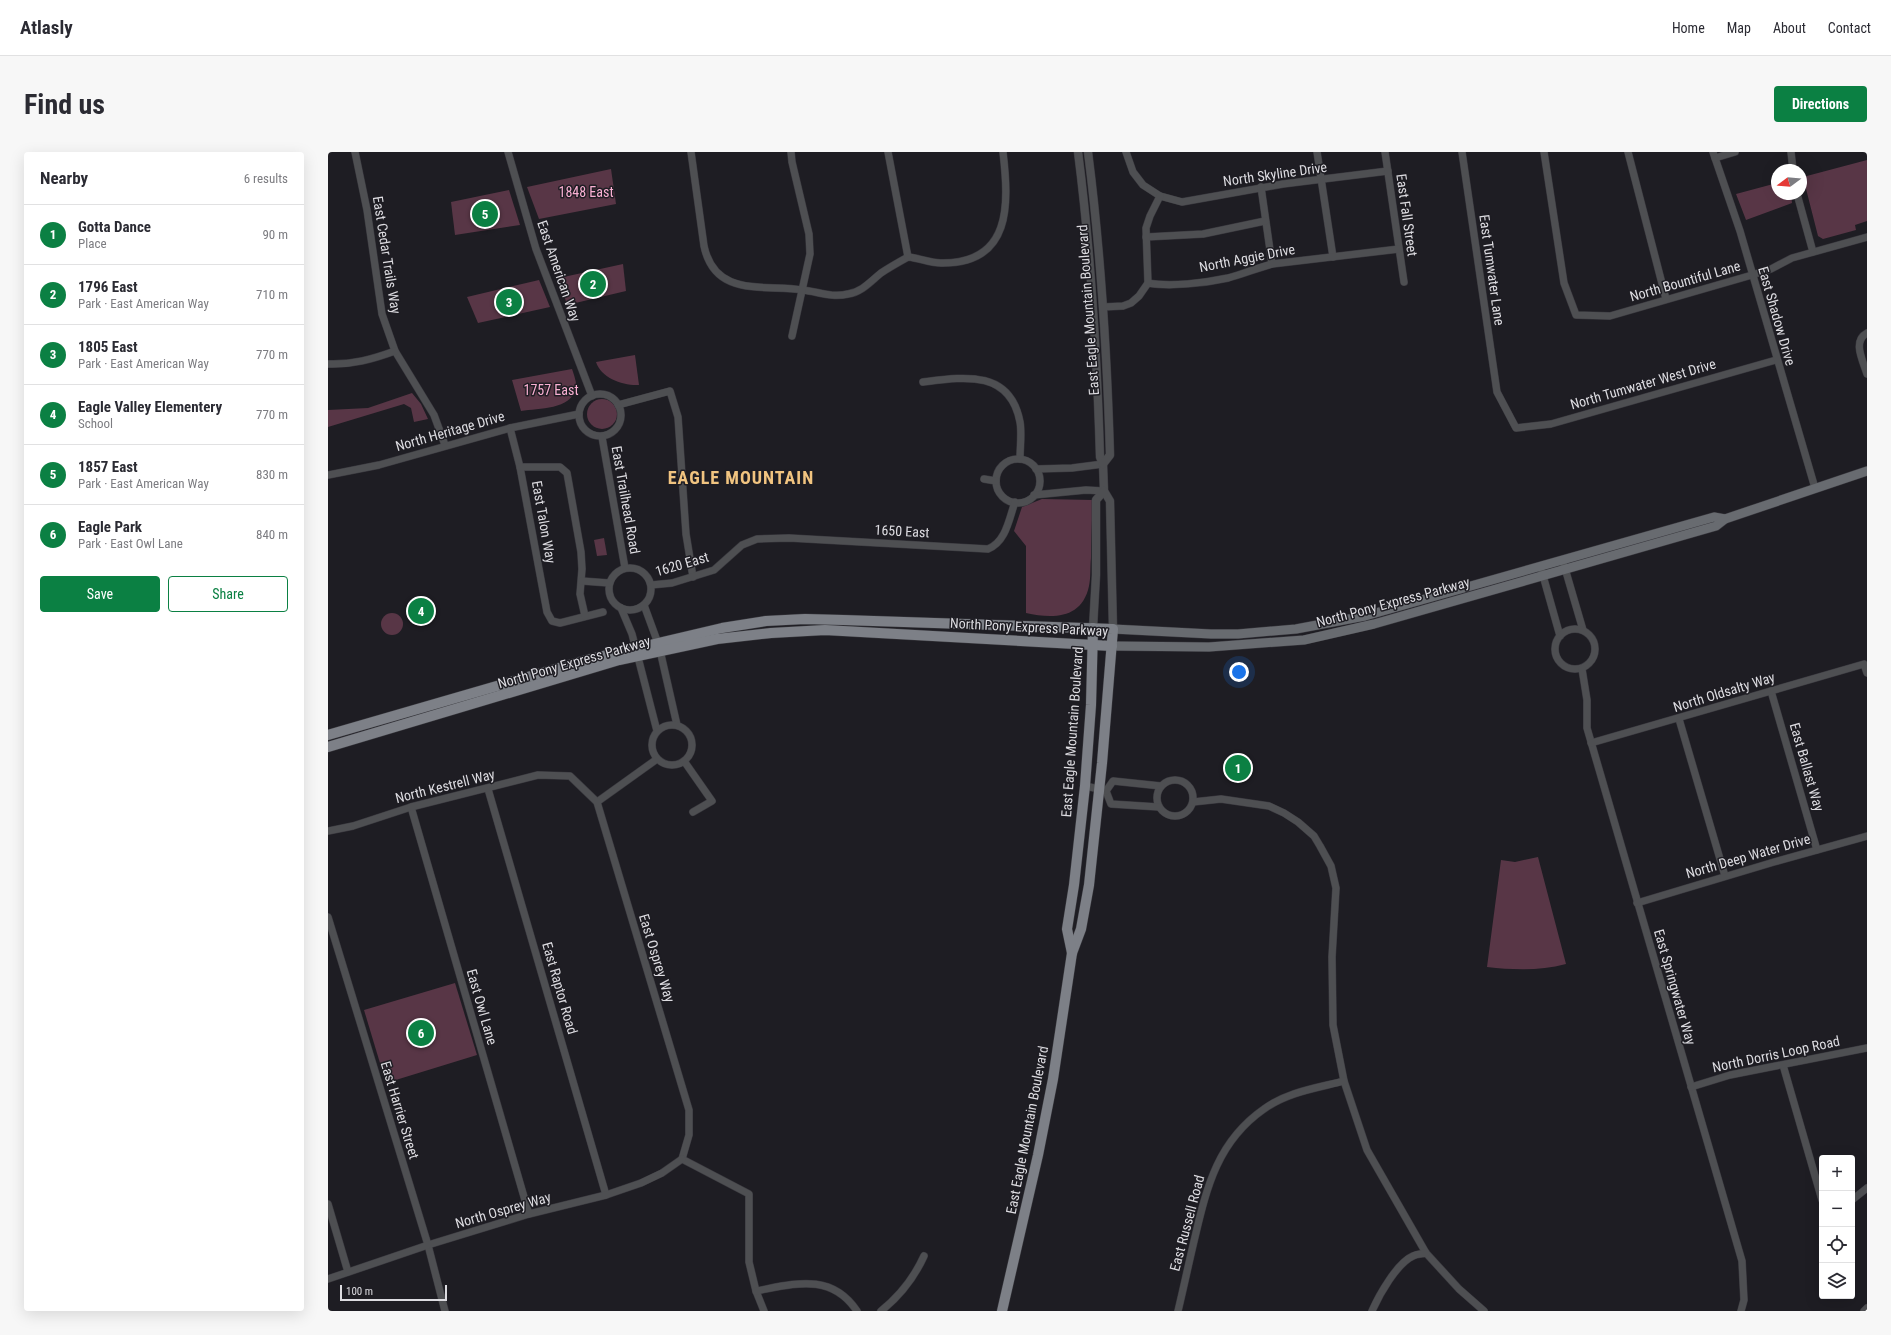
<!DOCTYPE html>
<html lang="en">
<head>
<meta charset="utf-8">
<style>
  :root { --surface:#fff; --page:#f7f7f7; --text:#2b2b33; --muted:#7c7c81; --line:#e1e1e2; --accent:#0b8043 }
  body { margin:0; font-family:"Roboto Condensed",sans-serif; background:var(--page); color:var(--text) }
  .controls { position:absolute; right:12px; bottom:12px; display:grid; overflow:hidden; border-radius:4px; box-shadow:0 4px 16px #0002 }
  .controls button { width:36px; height:36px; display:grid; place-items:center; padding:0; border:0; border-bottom:1px solid var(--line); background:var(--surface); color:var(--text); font:20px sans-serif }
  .compass { position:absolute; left:1443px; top:12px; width:36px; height:36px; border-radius:50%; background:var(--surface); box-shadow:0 4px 16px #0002; rotate:254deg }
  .scale { position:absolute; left:12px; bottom:10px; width:107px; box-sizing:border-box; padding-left:4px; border:2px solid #dddce1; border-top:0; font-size:11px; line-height:14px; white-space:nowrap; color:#dddce1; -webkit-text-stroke:3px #1e1d23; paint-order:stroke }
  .you { position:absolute; left:911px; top:520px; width:14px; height:14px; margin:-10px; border:3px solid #fff; border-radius:50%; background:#1a73e8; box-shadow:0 0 0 6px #1a73e833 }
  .badge { display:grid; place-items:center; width:26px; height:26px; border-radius:50%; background:var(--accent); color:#fff; font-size:13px; font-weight:700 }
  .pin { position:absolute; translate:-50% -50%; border:2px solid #fff; box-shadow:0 1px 4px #0006 }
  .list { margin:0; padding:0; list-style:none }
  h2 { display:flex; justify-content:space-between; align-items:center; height:52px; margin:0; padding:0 16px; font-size:17px }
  h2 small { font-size:13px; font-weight:400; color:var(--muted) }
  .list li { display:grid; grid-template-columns:26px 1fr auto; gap:12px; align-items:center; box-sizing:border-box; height:60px; padding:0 16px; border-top:1px solid var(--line) }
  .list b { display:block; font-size:15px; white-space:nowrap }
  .list p { margin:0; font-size:13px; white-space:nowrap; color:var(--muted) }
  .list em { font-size:13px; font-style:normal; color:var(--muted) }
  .actions { display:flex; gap:8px; padding:12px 16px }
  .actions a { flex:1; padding:9px 0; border:1px solid var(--accent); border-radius:4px; text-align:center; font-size:14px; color:var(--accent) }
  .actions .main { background:var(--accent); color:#fff }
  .icon { flex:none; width:22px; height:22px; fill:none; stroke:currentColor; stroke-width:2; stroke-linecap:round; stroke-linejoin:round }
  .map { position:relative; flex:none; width:1539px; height:1159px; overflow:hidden; border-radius:4px }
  header { display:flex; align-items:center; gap:24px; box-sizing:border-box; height:56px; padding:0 20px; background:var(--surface); border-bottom:1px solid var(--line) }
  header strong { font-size:19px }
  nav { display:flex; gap:22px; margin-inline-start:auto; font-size:14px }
  .intro { display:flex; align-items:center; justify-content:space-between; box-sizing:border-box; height:96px; padding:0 24px }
  h1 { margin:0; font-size:28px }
  .button { padding:10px 18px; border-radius:4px; background:var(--accent); color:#fff; font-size:14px; font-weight:700 }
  main { display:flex; gap:24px; padding:0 24px }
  aside { flex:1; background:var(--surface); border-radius:4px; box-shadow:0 4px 16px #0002 }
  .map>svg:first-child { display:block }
</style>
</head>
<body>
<header>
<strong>Atlasly</strong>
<nav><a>Home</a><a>Map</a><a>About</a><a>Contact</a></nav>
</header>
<div class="intro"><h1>Find us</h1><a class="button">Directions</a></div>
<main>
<aside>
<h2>Nearby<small>6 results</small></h2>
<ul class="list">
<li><span class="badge">1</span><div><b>Gotta Dance</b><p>Place</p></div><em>90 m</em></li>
<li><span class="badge">2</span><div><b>1796 East</b><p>Park · East American Way</p></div><em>710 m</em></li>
<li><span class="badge">3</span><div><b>1805 East</b><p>Park · East American Way</p></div><em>770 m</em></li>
<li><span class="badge">4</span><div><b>Eagle Valley Elementery</b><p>School</p></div><em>770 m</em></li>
<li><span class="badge">5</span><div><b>1857 East</b><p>Park · East American Way</p></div><em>830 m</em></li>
<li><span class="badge">6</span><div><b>Eagle Park</b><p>Park · East Owl Lane</p></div><em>840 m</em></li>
</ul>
<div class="actions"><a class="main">Save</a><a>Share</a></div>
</aside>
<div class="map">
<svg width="1539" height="1159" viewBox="0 0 1539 1159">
  <rect width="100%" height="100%" fill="#1e1d23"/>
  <g fill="#583646">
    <polygon points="1539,8 1539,69 1527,73 1528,78 1495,87 1490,84 1475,25"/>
    <polygon points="283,17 288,52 211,67 199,35"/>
    <polygon points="1449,31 1449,42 1463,42 1464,51 1418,68 1408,42"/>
    <polygon points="181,38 192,73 127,83 123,50"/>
    <polygon points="295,112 298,139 239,153 231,126"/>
    <polygon points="211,128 222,155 150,171 139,145"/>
    <path d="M307,203l4,30c-16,1 -38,-7 -43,-23z"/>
    <path d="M244,217c2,6 5,14 4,19 -5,22 -37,20 -55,23l-9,-31z"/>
    <polygon points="84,241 93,252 100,267 86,270 83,256 76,252 0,275 0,258 40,256"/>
    <circle cx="274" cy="262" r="15"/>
    <path d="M714,347l51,1c-1,20 -2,39 -2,58 -1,9 0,19 -2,28 -7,33 -36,33 -63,27v-67l-12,-15 8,-24z"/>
    <polygon points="276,386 279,403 269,404 266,388"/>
    <circle cx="64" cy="472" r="11"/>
    <path d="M1210,705l28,107c-27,7 -52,6 -79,3l14,-107 14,2z"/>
    <polygon points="127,831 149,903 58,931 36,858"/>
  </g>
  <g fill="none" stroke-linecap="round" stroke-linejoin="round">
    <g stroke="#39383e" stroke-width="8">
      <g id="minor">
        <polyline points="27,0 39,58 54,162 67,199 106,263 117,293"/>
        <polyline points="180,0 208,97 264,244"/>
        <path d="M363,0l13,94c11,52 60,38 99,44 16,2 29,8 45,4 14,-2 23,-13 33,-21 9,-6 18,-11 27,-16 11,1 22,6 33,6 71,1 68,-59 62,-111"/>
        <polyline points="463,0 464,10 481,82 482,102 464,184"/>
        <polyline points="560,0 580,105"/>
        <polyline points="798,0 805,20 815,33 832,44 854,50 955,32 1060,19"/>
        <polyline points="989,0 1005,105"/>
        <polyline points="1057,0 1076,130"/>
        <polyline points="1134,0 1169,240 1188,276 1223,272 1448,208"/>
        <polyline points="1216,0 1236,131 1248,163 1282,164 1424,123 1443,117 1464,106 1539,85"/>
        <polyline points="1300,0 1338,147"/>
        <polyline points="1385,0 1412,79 1487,336"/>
        <polyline points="1463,0 1465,18"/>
        <polyline points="1387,6 1407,0"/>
        <polyline points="933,35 944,112"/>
        <polyline points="1469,42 1485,100"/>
        <polyline points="818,85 875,82 937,69"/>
        <path d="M820,131c22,4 57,0 80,-5 15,-4 29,-10 44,-14l127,-15"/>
        <polyline points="775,155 795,154 803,151 811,144 820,131 818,76 822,64 832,44"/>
        <path d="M1539,181c-15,8 -4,28 0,41"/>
        <path d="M0,212c24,1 45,-5 67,-13"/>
        <path d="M595,230c40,-5 87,-13 97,40 2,11 0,25 0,37"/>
        <circle cx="272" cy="263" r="21"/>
        <polyline points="290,253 342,239 350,265 358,382 365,425"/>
        <polyline points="182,276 192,315 219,460 224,469 232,471 275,460"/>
        <polyline points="274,285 297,416"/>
        <circle cx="690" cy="329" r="22"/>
        <polyline points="192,315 232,315 239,321 253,400 254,417 252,442 257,464"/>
        <polyline points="708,317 744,316 775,312"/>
        <polyline points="0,323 51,313 182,276 251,262"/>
        <polyline points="656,327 668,329"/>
        <polyline points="706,343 758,338 776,339"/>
        <polyline points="1236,413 1255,478"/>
        <circle cx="302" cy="437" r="21"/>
        <polyline points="1214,420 1232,484"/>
        <polyline points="254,429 281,431"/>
        <path d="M323,433l21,-2 42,-13 28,-25 15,-6 32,-1 199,11c18,-7 21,-30 27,-47"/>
        <polyline points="316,453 331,494 349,573"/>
        <polyline points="293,456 304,482 329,579"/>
        <circle cx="1247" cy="497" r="20"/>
        <polyline points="1254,517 1259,548 1259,576 1414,1109 1416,1148 1413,1159"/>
        <polyline points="1443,539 1489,698"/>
        <polyline points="1351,567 1397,724"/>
        <circle cx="344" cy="593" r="20"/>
        <polyline points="1263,591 1536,512 1539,521"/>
        <polyline points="356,609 384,649 365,660"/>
        <circle cx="847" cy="646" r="18"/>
        <polyline points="757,634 776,638"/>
        <polyline points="160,637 278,1043"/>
        <polyline points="778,639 783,652 831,655"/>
        <polyline points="778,639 785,629 833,634"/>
        <polyline points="269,650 329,607"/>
        <polyline points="865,650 893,647 941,654 956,661 970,670 986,684 992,694 1003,714 1008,736 1004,805 1005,873 1016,929 1039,998 1098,1101 1131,1137 1156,1159"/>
        <polyline points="83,655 201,1062"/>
        <polyline points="0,679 25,674 83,655 210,623 242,624 269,650 361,958 361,983 354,1007"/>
        <polyline points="1309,751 1446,710 1539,684"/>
        <polyline points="0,765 100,1093 117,1159"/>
        <polyline points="1455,913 1494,1048"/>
        <polyline points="1363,935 1402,923 1539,896"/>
        <polyline points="354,1007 421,1042 421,1110 428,1139 436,1159"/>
        <polyline points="1524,1048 1539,1036"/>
        <polyline points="0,1052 20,1120"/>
        <polyline points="0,1127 100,1093 201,1062 278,1043 313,1031 334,1021 354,1007"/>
        <path d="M428,1139c38,-7 75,-19 101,20"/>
        <path d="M553,1159c20,-16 33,-33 43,-55"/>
        <path d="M850,1159c6,-25 11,-49 17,-74 12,-51 23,-96 69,-128 23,-17 53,-21 80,-28"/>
        <path d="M1044,1159c7,-16 25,-48 41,-55 4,-2 9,-2 13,-3"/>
        <polyline points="1536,1159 1539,1156"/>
      </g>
    </g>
    <g stroke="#39383e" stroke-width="9">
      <g id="tertiary">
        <path d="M750,0c13,101 19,203 22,305l3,7 1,27 6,10 3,128"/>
        <path d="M760,0c13,101 19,201 22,303l-7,9"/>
        <polyline points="765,476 768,423 768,348 776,339"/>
      </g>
    </g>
    <g stroke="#39383e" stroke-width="10">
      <g id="secondary">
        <polyline points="785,477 883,482 910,482 968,477 1037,464 1386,365 1397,367"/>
        <polyline points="784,494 881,495 976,488 1046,472 1388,374 1397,367 1539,319"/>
      </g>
    </g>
    <g stroke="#39383e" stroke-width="11">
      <g id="primary">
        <polyline points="0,583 262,507 394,476 438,469 477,467 515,468 785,477 774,611 761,733 753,777 744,801 725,927 710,1003 674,1159"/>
        <polyline points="0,595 291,508 389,487 443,481 497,478 784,494"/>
        <polyline points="744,801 739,777 746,733 757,634 763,553 765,476"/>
      </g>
    </g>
    <use href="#minor" stroke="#4e4f52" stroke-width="7"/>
    <use href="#tertiary" stroke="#4e4f52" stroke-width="8"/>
    <use href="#secondary" stroke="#686b70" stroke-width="9"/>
    <use href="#primary" stroke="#7d8087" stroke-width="10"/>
  </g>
  <g text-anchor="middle" stroke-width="3" stroke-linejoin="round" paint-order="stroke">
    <g font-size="14" fill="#dddce1" stroke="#1e1d23">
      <text transform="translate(947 22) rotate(-8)" y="5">North Skyline Drive</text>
      <text transform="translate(1079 63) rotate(82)" y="5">East Fall Street</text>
      <text transform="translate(59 103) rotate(81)" y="5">East Cedar Trails Way</text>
      <text transform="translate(919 106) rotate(-11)" y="5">North Aggie Drive</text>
      <text transform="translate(1164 118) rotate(82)" y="5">East Tumwater Lane</text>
      <text transform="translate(231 119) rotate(71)" y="5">East American Way</text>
      <text transform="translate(1357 129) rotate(-16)" y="5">North Bountiful Lane</text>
      <text transform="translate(760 158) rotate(-94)" y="5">East Eagle Mountain Boulevard</text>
      <text transform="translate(1449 164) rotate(74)" y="5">East Shadow Drive</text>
      <text transform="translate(1315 232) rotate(-16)" y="5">North Tumwater West Drive</text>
      <text transform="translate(122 279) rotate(-16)" y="5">North Heritage Drive</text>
      <text transform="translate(298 348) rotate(80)" y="5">East Trailhead Road</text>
      <text transform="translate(216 370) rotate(80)" y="5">East Talon Way</text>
      <text transform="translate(574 379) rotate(3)" y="5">1650 East</text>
      <text transform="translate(354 412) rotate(-16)" y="5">1620 East</text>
      <text transform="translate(1065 450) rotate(-15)" y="5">North Pony Express Parkway</text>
      <text transform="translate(701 475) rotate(3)" y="5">North Pony Express Parkway</text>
      <text transform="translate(246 510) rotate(-16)" y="5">North Pony Express Parkway</text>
      <text transform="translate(1396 540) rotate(-17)" y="5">North Oldsalty Way</text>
      <text transform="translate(744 580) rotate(-86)" y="5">East Eagle Mountain Boulevard</text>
      <text transform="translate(1479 615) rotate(74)" y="5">East Ballast Way</text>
      <text transform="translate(117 634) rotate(-14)" y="5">North Kestrell Way</text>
      <text transform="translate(1420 704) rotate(-16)" y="5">North Deep Water Drive</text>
      <text transform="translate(329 806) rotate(73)" y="5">East Osprey Way</text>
      <text transform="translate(1347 835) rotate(74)" y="5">East Springwater Way</text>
      <text transform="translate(232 836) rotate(74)" y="5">East Raptor Road</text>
      <text transform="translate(154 855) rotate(74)" y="5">East Owl Lane</text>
      <text transform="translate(1448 902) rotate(-12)" y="5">North Dorris Loop Road</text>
      <text transform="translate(72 958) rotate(73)" y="5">East Harrier Street</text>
      <text transform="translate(699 978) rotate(-79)" y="5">East Eagle Mountain Boulevard</text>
      <text transform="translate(175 1058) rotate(-16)" y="5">North Osprey Way</text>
      <text transform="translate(859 1071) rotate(-75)" y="5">East Russell Road</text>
    </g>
    <g font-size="14" fill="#fab0d3" stroke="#1e1d23">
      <text x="258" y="45">1848 East</text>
      <text x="223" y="243">1757 East</text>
    </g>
    <g font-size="18" font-weight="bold" letter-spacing="1" fill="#f1c480" stroke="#1e1d23">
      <text x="413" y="332">EAGLE MOUNTAIN</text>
    </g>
  </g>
</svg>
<div class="controls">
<button>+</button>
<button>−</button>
<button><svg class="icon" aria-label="locate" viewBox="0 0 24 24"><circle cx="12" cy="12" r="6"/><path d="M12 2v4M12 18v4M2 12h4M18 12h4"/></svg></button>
<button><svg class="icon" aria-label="layers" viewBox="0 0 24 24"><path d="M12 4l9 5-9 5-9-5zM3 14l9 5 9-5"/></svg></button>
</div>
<svg class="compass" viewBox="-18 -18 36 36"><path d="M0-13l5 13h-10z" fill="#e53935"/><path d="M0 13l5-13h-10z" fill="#7c7c81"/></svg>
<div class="scale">100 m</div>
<div class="you"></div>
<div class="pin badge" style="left:910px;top:616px">1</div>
<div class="pin badge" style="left:265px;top:132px">2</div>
<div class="pin badge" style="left:181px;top:150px">3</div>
<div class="pin badge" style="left:93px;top:459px">4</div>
<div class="pin badge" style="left:157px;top:62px">5</div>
<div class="pin badge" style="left:93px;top:881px">6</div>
</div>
</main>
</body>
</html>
